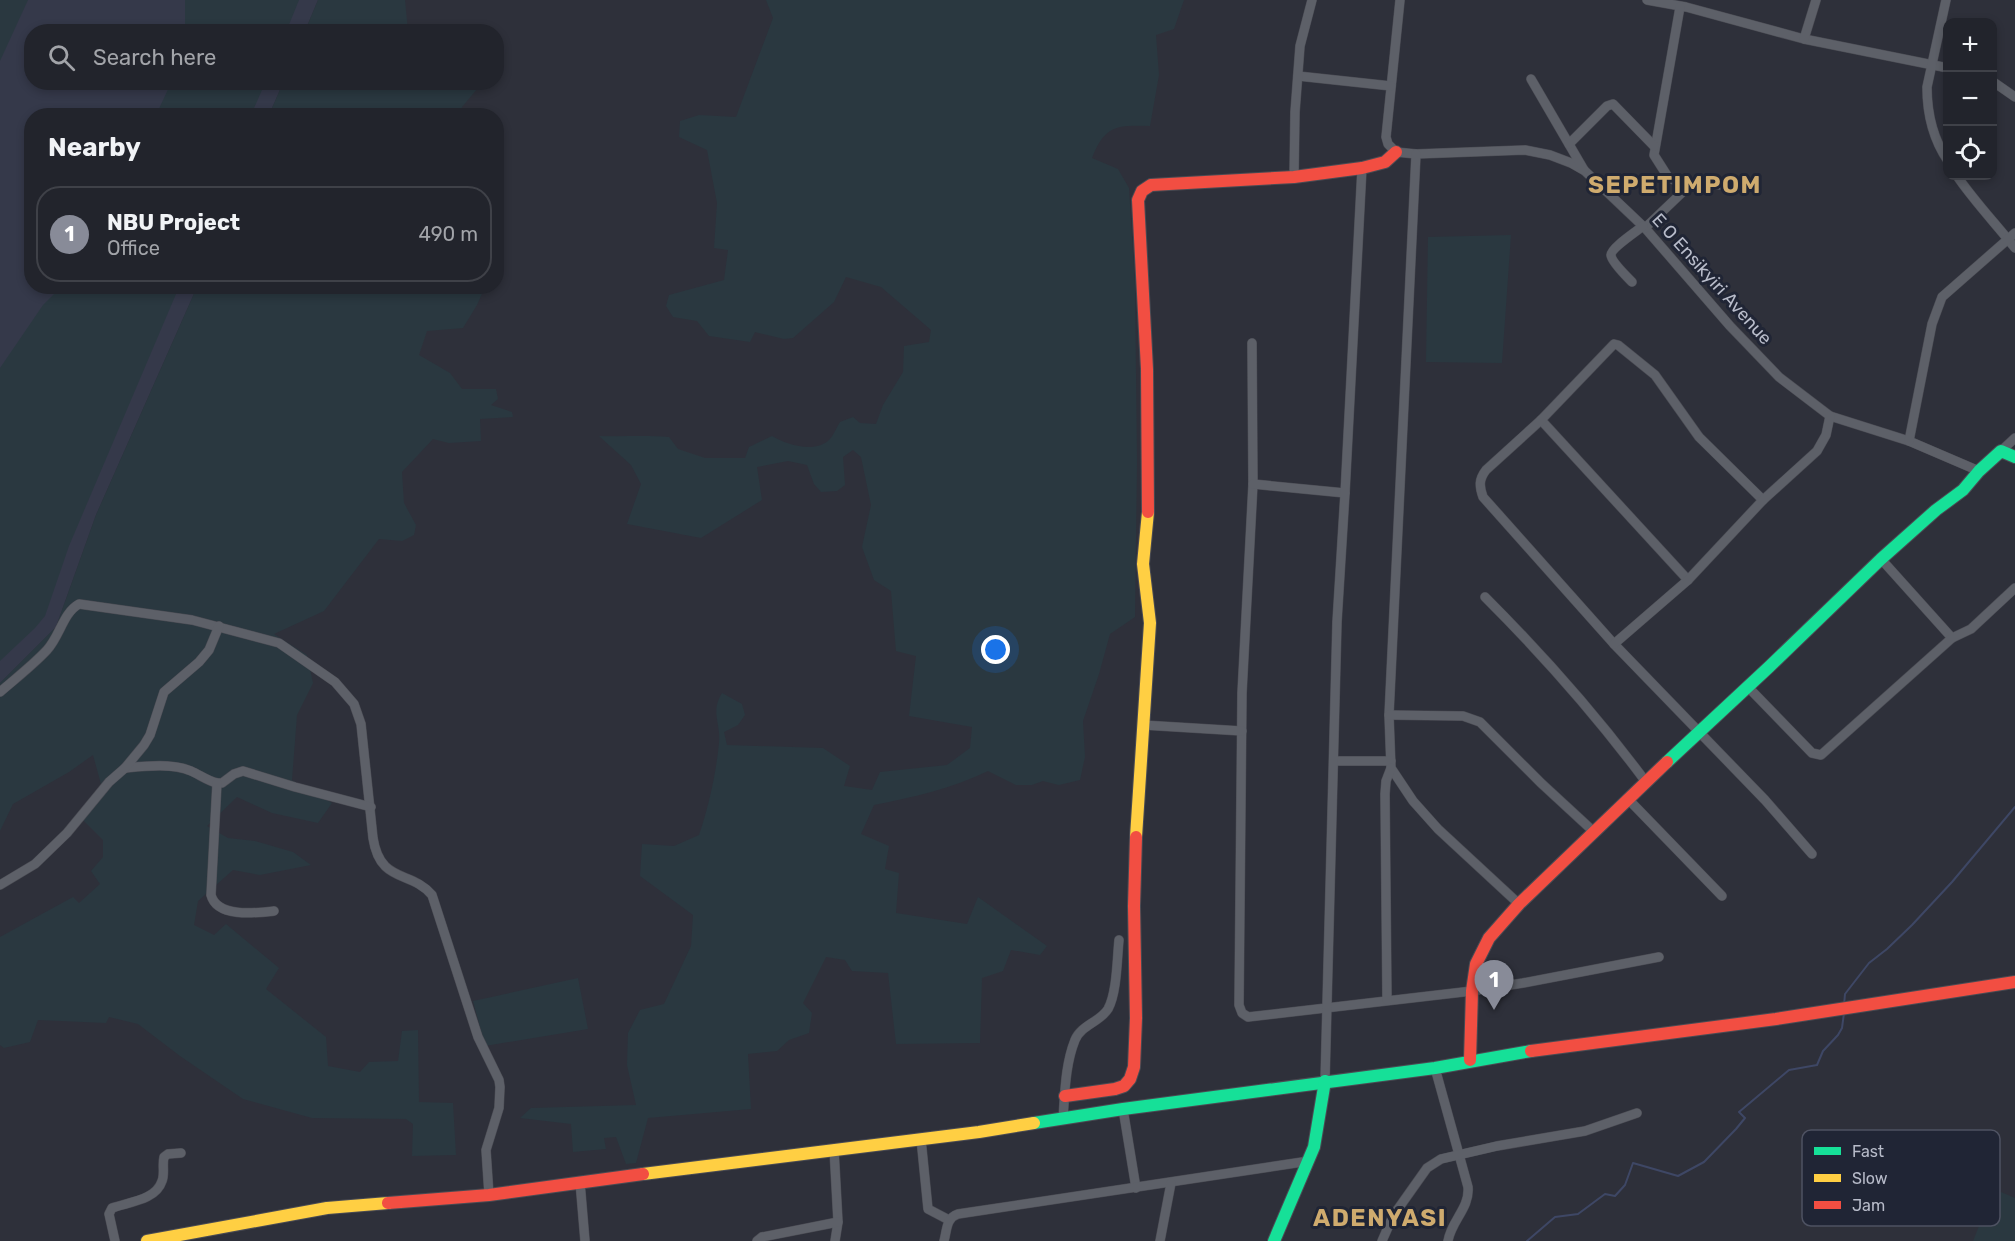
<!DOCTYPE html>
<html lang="en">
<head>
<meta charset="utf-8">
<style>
  :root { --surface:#22242c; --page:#2e3038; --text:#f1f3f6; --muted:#a2a4a9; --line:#3f4148; --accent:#888b98 }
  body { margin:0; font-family:Rubik,sans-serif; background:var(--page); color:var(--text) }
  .controls { position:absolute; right:18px; top:18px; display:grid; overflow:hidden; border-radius:12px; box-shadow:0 3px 9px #0003 }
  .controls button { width:54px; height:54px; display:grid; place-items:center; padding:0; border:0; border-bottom:2px solid var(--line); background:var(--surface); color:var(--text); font:30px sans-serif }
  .you { position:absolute; left:996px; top:650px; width:21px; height:21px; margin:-15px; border:4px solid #fff; border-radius:50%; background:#1a73e8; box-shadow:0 0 0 9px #1a73e833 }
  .badge { display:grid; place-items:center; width:39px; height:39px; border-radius:50%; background:var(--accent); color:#fff; font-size:20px; font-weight:700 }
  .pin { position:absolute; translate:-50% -50px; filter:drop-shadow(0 2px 3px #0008) }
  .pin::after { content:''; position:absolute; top:32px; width:21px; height:18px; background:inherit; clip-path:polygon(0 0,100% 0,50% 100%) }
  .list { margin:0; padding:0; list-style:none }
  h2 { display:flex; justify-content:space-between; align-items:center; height:78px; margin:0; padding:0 24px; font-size:26px }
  h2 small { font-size:20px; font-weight:400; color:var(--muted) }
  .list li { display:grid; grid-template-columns:39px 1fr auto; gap:18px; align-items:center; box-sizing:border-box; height:96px; margin:0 12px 12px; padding:0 12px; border:2px solid var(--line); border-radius:24px }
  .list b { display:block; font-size:22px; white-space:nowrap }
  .list p { margin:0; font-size:20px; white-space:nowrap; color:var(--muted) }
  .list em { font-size:20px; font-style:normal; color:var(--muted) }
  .icon { flex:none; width:33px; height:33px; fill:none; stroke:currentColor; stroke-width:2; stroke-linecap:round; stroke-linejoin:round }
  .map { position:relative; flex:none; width:2015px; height:1241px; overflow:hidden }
  .search { position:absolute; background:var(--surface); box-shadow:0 3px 9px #0003; left:24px; top:24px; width:480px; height:66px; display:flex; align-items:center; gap:15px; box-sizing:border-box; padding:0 21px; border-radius:24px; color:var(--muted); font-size:22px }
  .panel { position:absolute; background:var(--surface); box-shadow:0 3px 9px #0003; left:24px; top:108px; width:480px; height:186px; border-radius:24px }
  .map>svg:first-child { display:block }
</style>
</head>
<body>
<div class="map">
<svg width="2015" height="1241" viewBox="0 0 2015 1241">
  <rect width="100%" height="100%" fill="#2e303a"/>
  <polygon fill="#35394a" points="0,0 318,0 305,31 32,32 32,82 283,83 269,115 32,116 32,286 197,287 96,515 56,627 0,683"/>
  <g fill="#2a3840">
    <polygon points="0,0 28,0 0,61"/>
    <polygon points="185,0 299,0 286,32 185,31"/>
    <polygon points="318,0 405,0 408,31 305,31"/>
    <path d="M766,0h418l-10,29 -18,6 3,40 -9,51c-33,-1 -45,-1 -58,32l26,11 11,19 6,97 2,177 -2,155 -25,17 -11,40 -16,47 2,36 -5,23 -21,5 -16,-4 -11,4h-16l-28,-14c-37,18 -74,26 -114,34l-13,29 28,12 -4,23 14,4 -3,40 71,11 11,-27 69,49 -7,9 -29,-5 -8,21 -21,7 -2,65 -84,1 -8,-71 -36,-2 -7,-11 -19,-3 -23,46 9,10 -3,20 -20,7 -12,11 -29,3 3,55 -103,9 -12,45 -10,1 -10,-27 -12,1 2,11 -33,3 -2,-28 -51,-6 11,-10 105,-3 -9,-40 1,-32 12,-23 24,-6 27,-58 2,-31 -53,-39 2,-32 32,2 25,-11c10,-29 17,-62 20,-92 2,-21 -9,-30 3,-50l20,11 3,11 -7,10 -14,7 3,13 96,3 27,18 -6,20 28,4 8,-18 67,-7 23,-17 2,-21 -63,-11 7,-60 -20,-5 -5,-60 -17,-11 -12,-33 9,-42 -10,-48 -8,-7 -10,7 2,28 -8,6 -16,1 -7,-8 -7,-19 -19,-4 -31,6 5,33 -61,38 -74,-14 14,-40 -10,-19 -32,-29c24,1 46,-1 70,1l9,12 27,9h40l4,-11 23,-11c15,9 44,18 58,3 4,-5 7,-12 10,-17l13,-5 7,6 16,1 7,-19 20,-33 1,-26 25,-4 2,-12 -50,-43 -35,-10 -12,25 -41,36 -9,1 -29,-7 -5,10 -41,-6 -12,-15 -24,-4 -7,-11 3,-11 55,-15 4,-30 -14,-2 3,-45 -10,-53 -28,-13 1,-16 19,-6 37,2 37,-99z"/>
    <polygon points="171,83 171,82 265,83 251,115 156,115"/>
    <polygon points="283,83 283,82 482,83 462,107 461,115 269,115"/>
    <polygon points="1511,235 1502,363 1426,362 1428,237"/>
    <polygon points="61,287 179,287 69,546 45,616 35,628 0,661 0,368 43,305"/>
    <polygon points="197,287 485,287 477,305 463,328 427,331 419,355 450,373 462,389 496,389 498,399 491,405 512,412 513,417 480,419 481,441 449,443 433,439 402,472 404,503 416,525 414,535 402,541 379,539 324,611 274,634 307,655 313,683 297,715 292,780 332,803 318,823 272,813 237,797 207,826 228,838 255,841 293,852 311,865 260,875 233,870 198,901 194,925 214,935 226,924 279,968 266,989 326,1037 328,1066 360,1072 369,1062 398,1061 402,1031 418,1030 419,1102 453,1103 456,1155 412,1156 413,1124 406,1119 312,1118 243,1099 180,1056 138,1024 109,1017 106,1023 38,1020 30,1042 4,1048 0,1045 0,937 73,897 79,903 100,884 91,871 103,857 103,840 82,819 104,795 93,755 69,772 13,804 0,831 0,683 56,627 96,515"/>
    <polygon points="578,978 588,1029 485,1046 473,1001"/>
    <polygon points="2001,1192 2015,1198 2015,1241 1973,1241 1987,1206"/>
  </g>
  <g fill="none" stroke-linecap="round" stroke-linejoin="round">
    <g stroke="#3e4765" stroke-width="2">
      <polyline points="1844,1005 1845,994 1869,963 1887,949 1912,925 1952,882 2015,807"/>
      <polyline points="1527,1241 1555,1217 1578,1214 1605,1194 1615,1196 1625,1185 1633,1163 1678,1176 1704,1162 1736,1129 1745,1118 1739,1112 1789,1070 1817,1065 1823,1051 1838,1035 1842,1028 1844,1013"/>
    </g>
    <g stroke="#4a4b53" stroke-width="10">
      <g id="street">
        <polyline points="1400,0 1386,137 1388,144 1396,152 1416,154 1525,150 1550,155 1571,163 1585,171 1645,228 1730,326 1779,377 1830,416 1909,441 1979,471"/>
        <polyline points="1647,0 1686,7 1804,39 1948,68"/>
        <path d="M1946,0l-19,87c0,26 6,52 21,74"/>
        <polyline points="1680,7 1654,155 1668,177 1680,183 1744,186"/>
        <polyline points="1804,39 1816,0"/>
        <polyline points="1298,76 1391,86"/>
        <polyline points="1531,79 1584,170"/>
        <polyline points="1992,81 2015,97"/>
        <polyline points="1569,144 1607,106 1613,104 1654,146"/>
        <polyline points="1416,154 1389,715 1391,768 1413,801 1438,829 1519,904"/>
        <path d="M1957,176c17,25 39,48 58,72"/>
        <polyline points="1294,177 1295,112 1300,46 1312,0"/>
        <polyline points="1645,228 1690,185"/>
        <path d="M1632,282c-5,-5 -21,-21 -21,-27 0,-7 26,-24 32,-29"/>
        <polyline points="1252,343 1253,484 1242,693 1239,1005 1242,1013 1248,1017 1472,991 1523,983 1659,957"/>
        <polyline points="1541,420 1688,580"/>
        <polyline points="1909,441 1932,324 1942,297 2015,233"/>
        <polyline points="2001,451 2015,438"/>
        <polyline points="1253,484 1345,493"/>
        <path d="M1763,500l-64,-63 -44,-62 -37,-30 -4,-1 -73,76 -55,50c-7,9 -7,16 -3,27l131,147 151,156 47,54"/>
        <polyline points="1881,559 1952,638"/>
        <path d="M1485,597c58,58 112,119 161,185"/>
        <polyline points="1614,644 1688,580 1763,500 1817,451 1826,435 1830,416"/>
        <polyline points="1747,686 1812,753 1821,755 1952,638 1971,629 2015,588"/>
        <path d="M0,692c15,-13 33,-27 47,-42 13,-14 16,-37 32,-46l113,16 87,23 56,39 19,22 7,20 12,114c7,46 38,32 59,57l46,142 21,43 1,7 -1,21 -13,42 3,45"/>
        <polyline points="1389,715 1463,716 1480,722 1541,783 1593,831"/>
        <polyline points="1143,725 1242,731"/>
        <polyline points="1334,761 1391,761"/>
        <path d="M125,768c21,-2 47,-5 66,3 9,4 17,10 26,12h5l12,-9 9,-3 52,16 76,20"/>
        <path d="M217,783l-6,112c6,23 45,18 63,16"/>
        <polyline points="1628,799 1722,896"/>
        <polyline points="0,885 35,864 67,833 109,782 125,768 144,745 150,735 164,692 199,662 209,650 219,626"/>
        <polyline points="1387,1000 1385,794 1386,781 1391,768"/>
        <path d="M1435,1068l33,119c2,21 -17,34 -20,54"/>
        <polyline points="1325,1081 1337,622 1345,493 1362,168"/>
        <polyline points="1123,1109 1136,1188"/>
        <path d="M1063,1118c2,-25 2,-53 12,-78 6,-15 25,-18 33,-31 9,-16 9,-50 11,-69"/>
        <polyline points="921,1139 928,1209 949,1220"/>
        <polyline points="834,1149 838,1222 835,1241"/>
        <polyline points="580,1182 585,1241"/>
        <path d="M115,1241l-6,-27 3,-6c17,-6 44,-8 50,-27 3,-7 0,-16 2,-24l4,-3 13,-1"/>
        <polyline points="757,1241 762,1237 838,1222"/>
        <path d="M944,1241c3,-11 2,-23 14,-27l351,-53"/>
        <polyline points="1160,1241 1171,1183"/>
        <polyline points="1382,1241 1393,1216 1427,1168 1441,1159 1497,1146 1585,1131 1637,1113"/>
      </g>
    </g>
    <g stroke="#4a4b53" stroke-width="14">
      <g id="fast">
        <polyline points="1667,762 1769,667 1881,559 1936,510 1963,490 1979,471 2001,451 2015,457"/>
        <polyline points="1034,1123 1123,1109 1435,1068 1531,1051"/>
        <polyline points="1274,1241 1314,1147 1325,1081"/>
      </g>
    </g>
    <g stroke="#4a4b53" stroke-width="14">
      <g id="slow">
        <polyline points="1136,837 1150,623 1143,564 1148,512"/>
        <polyline points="643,1174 979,1132 1034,1123"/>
        <polyline points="147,1241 327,1208 388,1203"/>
      </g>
    </g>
    <g stroke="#4a4b53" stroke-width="14">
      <g id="jam">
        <polyline points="1148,512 1147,369 1138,200 1142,191 1151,185 1294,177 1362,168 1385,162 1396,152"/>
        <polyline points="1531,1051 1776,1019 2015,982"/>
        <polyline points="1470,1060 1472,991 1476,964 1489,938 1519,904 1667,762"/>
        <polyline points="1065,1096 1115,1089 1124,1086 1130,1079 1134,1067 1136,1018 1134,906 1136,837"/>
        <polyline points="388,1203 489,1195 643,1174"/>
      </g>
    </g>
    <use href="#street" stroke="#5d6068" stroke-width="9"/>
    <use href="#fast" stroke="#16e098" stroke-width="12"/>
    <use href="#slow" stroke="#ffcf43" stroke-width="12"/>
    <use href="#jam" stroke="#f24e42" stroke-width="12"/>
  </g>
  <g text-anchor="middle" stroke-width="6" stroke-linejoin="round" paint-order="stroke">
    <g font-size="18" fill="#b8bcca" stroke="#202535">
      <text transform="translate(1712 279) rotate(48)" y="6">E O Ensikyiri Avenue</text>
    </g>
    <g font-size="24" font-weight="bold" letter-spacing="1.5" fill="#cfab6e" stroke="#202535">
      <text x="1675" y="193">SEPETIMPOM</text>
      <text x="1380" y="1226">ADENYASI</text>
    </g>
  </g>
  <rect x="1802" y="1130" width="198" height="96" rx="9" fill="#202535" stroke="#4e5262" stroke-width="1.5"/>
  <rect x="1814" y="1147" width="27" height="8" fill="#16e098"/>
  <rect x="1814" y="1174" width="27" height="8" fill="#ffcf43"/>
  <rect x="1814" y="1201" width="27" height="8" fill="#f24e42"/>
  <g font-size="16" fill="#b8bcca">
    <text x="1852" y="1157">Fast</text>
    <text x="1852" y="1184">Slow</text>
    <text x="1852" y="1211">Jam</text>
  </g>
</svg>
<div class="controls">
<button>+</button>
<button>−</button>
<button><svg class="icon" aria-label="locate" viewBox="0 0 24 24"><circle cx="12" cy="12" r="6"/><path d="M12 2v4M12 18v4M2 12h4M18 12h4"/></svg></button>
</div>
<div class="you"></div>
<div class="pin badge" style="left:1494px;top:1010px">1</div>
<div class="search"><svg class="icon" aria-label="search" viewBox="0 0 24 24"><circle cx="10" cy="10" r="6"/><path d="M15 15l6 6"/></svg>Search here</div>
<section class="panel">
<h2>Nearby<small></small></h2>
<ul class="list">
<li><span class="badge">1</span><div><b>NBU Project</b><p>Office</p></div><em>490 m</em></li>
</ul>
</section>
</div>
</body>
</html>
